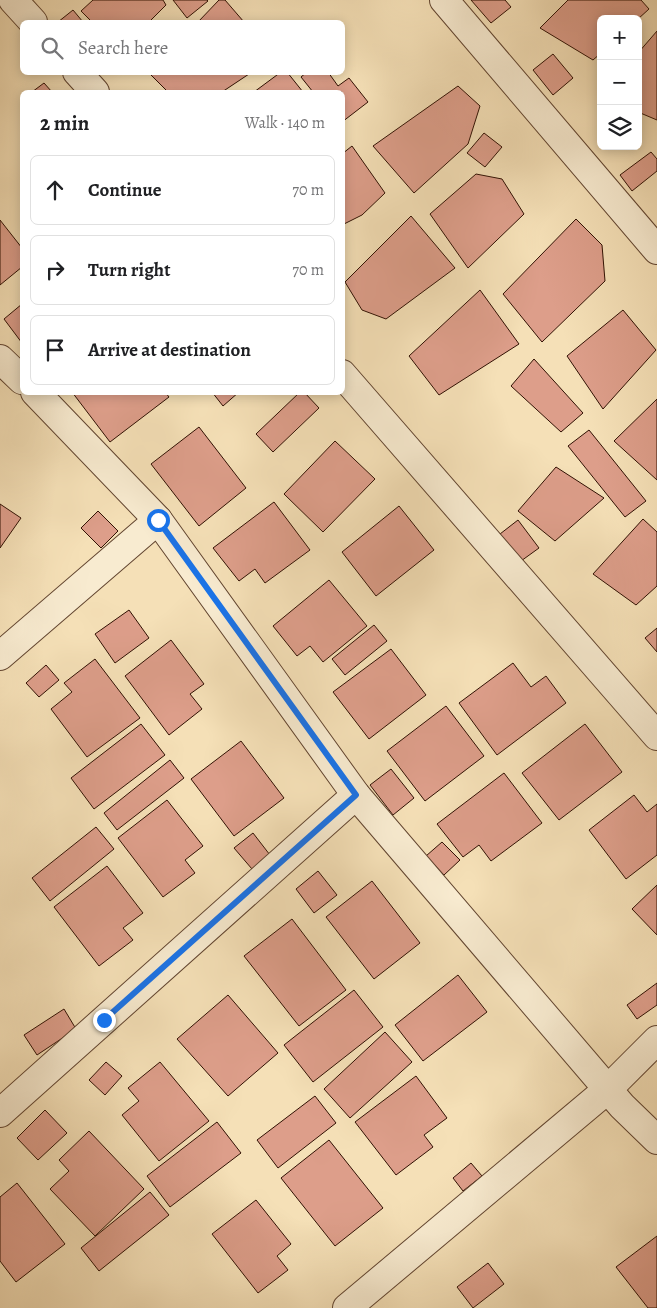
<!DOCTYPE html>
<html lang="en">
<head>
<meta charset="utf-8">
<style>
  :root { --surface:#fff; --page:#f6f6f6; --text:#202124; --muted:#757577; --line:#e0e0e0 }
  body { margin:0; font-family:Alegreya,serif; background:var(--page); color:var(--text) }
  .controls { position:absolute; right:15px; top:15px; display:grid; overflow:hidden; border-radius:8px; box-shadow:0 2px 12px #0003 }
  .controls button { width:45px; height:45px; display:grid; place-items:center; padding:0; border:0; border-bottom:1px solid var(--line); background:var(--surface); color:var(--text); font:25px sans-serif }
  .stop { position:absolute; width:15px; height:15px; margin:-11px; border:4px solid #1a73e8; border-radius:50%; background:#fff }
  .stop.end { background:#1a73e8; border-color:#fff; box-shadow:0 1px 5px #0008 }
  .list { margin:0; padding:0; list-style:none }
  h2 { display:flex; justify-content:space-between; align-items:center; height:65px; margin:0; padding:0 20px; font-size:21px }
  h2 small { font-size:16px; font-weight:400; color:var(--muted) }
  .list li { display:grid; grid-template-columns:32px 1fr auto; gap:15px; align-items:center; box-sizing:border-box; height:70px; margin:0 10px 10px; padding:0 10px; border:1px solid var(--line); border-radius:8px }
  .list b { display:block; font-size:19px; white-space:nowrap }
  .list em { font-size:16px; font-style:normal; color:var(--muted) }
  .icon { flex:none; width:28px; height:28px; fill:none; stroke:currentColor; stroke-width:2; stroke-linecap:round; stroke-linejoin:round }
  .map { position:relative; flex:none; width:657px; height:1308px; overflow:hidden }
  .search { position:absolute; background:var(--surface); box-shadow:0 2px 12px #0003; left:20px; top:20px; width:325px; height:55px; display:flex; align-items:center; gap:12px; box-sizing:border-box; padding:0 18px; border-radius:8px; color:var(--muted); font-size:19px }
  .panel { position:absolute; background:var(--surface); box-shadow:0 2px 12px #0003; left:20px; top:90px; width:325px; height:305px; border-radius:8px }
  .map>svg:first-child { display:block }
</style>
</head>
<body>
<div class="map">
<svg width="657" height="1308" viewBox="0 0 657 1308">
  <rect width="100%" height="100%" fill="#f5e0b7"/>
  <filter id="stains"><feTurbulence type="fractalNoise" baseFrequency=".004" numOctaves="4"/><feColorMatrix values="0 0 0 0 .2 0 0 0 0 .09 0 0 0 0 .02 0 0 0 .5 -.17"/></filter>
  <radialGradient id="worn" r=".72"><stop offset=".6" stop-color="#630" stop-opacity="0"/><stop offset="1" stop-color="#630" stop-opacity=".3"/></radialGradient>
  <g fill="#dd9e8a" stroke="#311103">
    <polygon points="93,0 163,0 166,5 149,22 92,22 81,11"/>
    <polygon points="173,0 207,0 208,1 187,18"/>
    <polygon points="219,0 225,0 244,22 198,22"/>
    <polygon points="471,0 505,0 511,7 491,23"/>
    <polygon points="568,0 641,0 649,9 638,19 601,19 601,53 593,60 540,28"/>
    <polygon points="73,10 83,22 58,22"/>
    <polygon points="657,31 657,120 638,112 638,53"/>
    <polygon points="553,54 573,78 553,95 533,70"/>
    <polygon points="151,72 252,72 222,92 168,92 150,74"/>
    <polygon points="281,72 287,72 303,92 254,92"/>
    <polygon points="307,72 328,72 338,86 349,78 368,102 342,122 342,92 313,92 301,77"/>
    <polygon points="44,83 52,92 32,92"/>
    <polygon points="458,86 480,106 468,144 414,193 373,146"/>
    <polygon points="484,133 502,147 485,167 467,153"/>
    <polygon points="352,146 385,193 362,215 342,225 342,154"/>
    <polygon points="651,152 657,159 657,171 632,191 620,175"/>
    <polygon points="476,174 502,179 524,214 468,268 430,214"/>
    <polygon points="411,216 455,268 386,319 362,310 345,282"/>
    <polygon points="576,219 602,245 605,281 542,342 503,294"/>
    <polygon points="0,220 22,248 22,267 0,285"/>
    <polygon points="480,290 519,344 439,395 409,356"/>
    <polygon points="22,304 22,343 4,319"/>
    <polygon points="623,310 656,350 603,409 567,356"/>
    <polygon points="534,359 583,413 561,432 511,386"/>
    <polygon points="72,392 165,392 169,397 110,442"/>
    <polygon points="212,392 239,392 223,406"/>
    <polygon points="300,392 304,392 319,408 273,452 256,434"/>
    <polygon points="657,399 657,480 614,441"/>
    <polygon points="199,427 246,488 199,526 151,464"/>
    <polygon points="589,430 646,501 625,517 568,446"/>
    <polygon points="335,441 375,479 323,532 284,494"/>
    <polygon points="556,467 604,498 555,541 518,511"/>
    <polygon points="274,502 310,550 265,583 255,569 239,581 213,548"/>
    <polygon points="0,504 21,518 0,548"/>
    <polygon points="399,506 434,550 376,596 342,552"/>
    <polygon points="98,511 118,531 101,548 81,528"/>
    <polygon points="643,519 657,532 657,586 636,605 593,574"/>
    <polygon points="518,520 539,548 521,561 500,534"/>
    <polygon points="329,580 367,626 323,662 310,646 297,656 273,626"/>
    <polygon points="129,610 149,638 115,663 95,634"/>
    <polygon points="374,625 387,641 345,675 332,659"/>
    <polygon points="657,628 657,652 645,638"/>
    <polygon points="171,640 204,684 190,694 202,709 169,735 125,676"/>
    <polygon points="391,649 426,695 369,739 333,692"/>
    <polygon points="95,659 140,718 87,757 51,709 72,692 64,683"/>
    <polygon points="513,663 531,687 546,676 566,703 497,755 459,703"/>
    <polygon points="46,665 59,680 39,697 26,683"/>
    <polygon points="446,706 484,756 425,801 387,751"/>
    <polygon points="141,724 165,755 94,809 71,778"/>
    <polygon points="585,724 622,772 559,820 522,773"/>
    <polygon points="241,741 284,798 234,836 191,779"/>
    <polygon points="170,760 184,778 117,830 104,813"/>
    <polygon points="391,769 414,798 393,815 370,785"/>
    <polygon points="504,773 542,823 491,861 479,845 463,857 437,824"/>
    <polygon points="634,795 647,812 657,804 657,855 626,879 589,830"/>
    <polygon points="167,800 203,846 185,860 195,873 163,897 118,838"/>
    <polygon points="96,827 114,849 50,901 32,878"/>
    <polygon points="253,833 270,855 252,869 234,848"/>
    <polygon points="442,842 460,860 444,875 426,856"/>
    <polygon points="107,866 143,913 123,928 133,940 99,966 54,907"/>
    <polygon points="318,871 337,895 314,913 296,889"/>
    <polygon points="372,881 420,943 374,979 326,917"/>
    <polygon points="657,885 657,935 632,909"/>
    <polygon points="292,919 346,990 299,1026 244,956"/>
    <polygon points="458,975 487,1012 423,1061 395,1025"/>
    <polygon points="657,983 657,1005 637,1019 627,1005"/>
    <polygon points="354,990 383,1027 313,1082 284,1045"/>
    <polygon points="228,995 278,1053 228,1096 177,1039"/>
    <polygon points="64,1009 76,1029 37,1055 24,1035"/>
    <polygon points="385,1032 412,1062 350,1118 324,1089"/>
    <polygon points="106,1062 122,1076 105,1095 89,1080"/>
    <polygon points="160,1062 209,1121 159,1161 122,1115 139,1101 128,1088"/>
    <polygon points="416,1076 447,1118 424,1135 433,1147 396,1175 355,1122"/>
    <polygon points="315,1096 336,1123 278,1168 257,1140"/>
    <polygon points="45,1110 67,1133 38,1160 17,1138"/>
    <polygon points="217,1122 241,1153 170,1207 147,1176"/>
    <polygon points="89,1131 144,1189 95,1236 50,1189 69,1171 59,1160"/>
    <polygon points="329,1140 383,1208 335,1246 281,1178"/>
    <polygon points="471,1163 482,1176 463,1191 453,1178"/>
    <polygon points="17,1183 65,1244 16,1282 0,1261 0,1197"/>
    <polygon points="150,1192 169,1215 99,1271 81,1248"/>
    <polygon points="256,1200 291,1244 277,1256 288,1270 258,1293 212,1234"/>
    <polygon points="657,1236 657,1308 648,1308 616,1267"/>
    <polygon points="488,1263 504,1284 473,1308 457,1287"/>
  </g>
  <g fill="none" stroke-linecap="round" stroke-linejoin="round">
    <g stroke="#624530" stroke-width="30">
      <g id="street">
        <polyline points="13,0 33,22"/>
        <polyline points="444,0 657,250"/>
        <polyline points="77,72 95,92"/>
        <polyline points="0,359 22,380"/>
        <polyline points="342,374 657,736"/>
        <polyline points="35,392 158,520 356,795 622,1106 657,1140"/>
        <polyline points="0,656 158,520"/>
        <polyline points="0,1113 356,795"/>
        <polyline points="347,1308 608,1089 657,1040"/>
      </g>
    </g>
    <use href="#street" stroke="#f8ebd0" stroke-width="28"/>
  </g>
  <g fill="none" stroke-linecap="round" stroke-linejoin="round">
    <polyline stroke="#1a73e8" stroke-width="6" points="104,1020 356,795 158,520"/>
  </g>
  <rect width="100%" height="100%" filter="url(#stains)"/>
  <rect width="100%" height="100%" fill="url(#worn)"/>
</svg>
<div class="controls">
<button>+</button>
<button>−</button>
<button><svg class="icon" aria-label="layers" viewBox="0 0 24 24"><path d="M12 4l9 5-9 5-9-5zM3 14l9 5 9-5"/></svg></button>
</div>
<div class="stop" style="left:158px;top:520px"></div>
<div class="stop end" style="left:104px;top:1020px"></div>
<div class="search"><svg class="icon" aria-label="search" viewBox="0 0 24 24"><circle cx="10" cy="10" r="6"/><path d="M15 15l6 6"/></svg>Search here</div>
<section class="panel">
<h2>2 min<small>Walk · 140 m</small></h2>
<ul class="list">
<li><svg class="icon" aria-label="ahead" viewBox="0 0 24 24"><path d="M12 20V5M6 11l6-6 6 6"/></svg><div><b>Continue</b></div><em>70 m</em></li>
<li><svg class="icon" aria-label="right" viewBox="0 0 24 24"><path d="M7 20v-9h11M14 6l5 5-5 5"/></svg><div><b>Turn right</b></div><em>70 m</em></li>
<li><svg class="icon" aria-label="arrive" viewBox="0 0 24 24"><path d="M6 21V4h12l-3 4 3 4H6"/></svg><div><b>Arrive at destination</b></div></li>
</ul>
</section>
</div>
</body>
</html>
